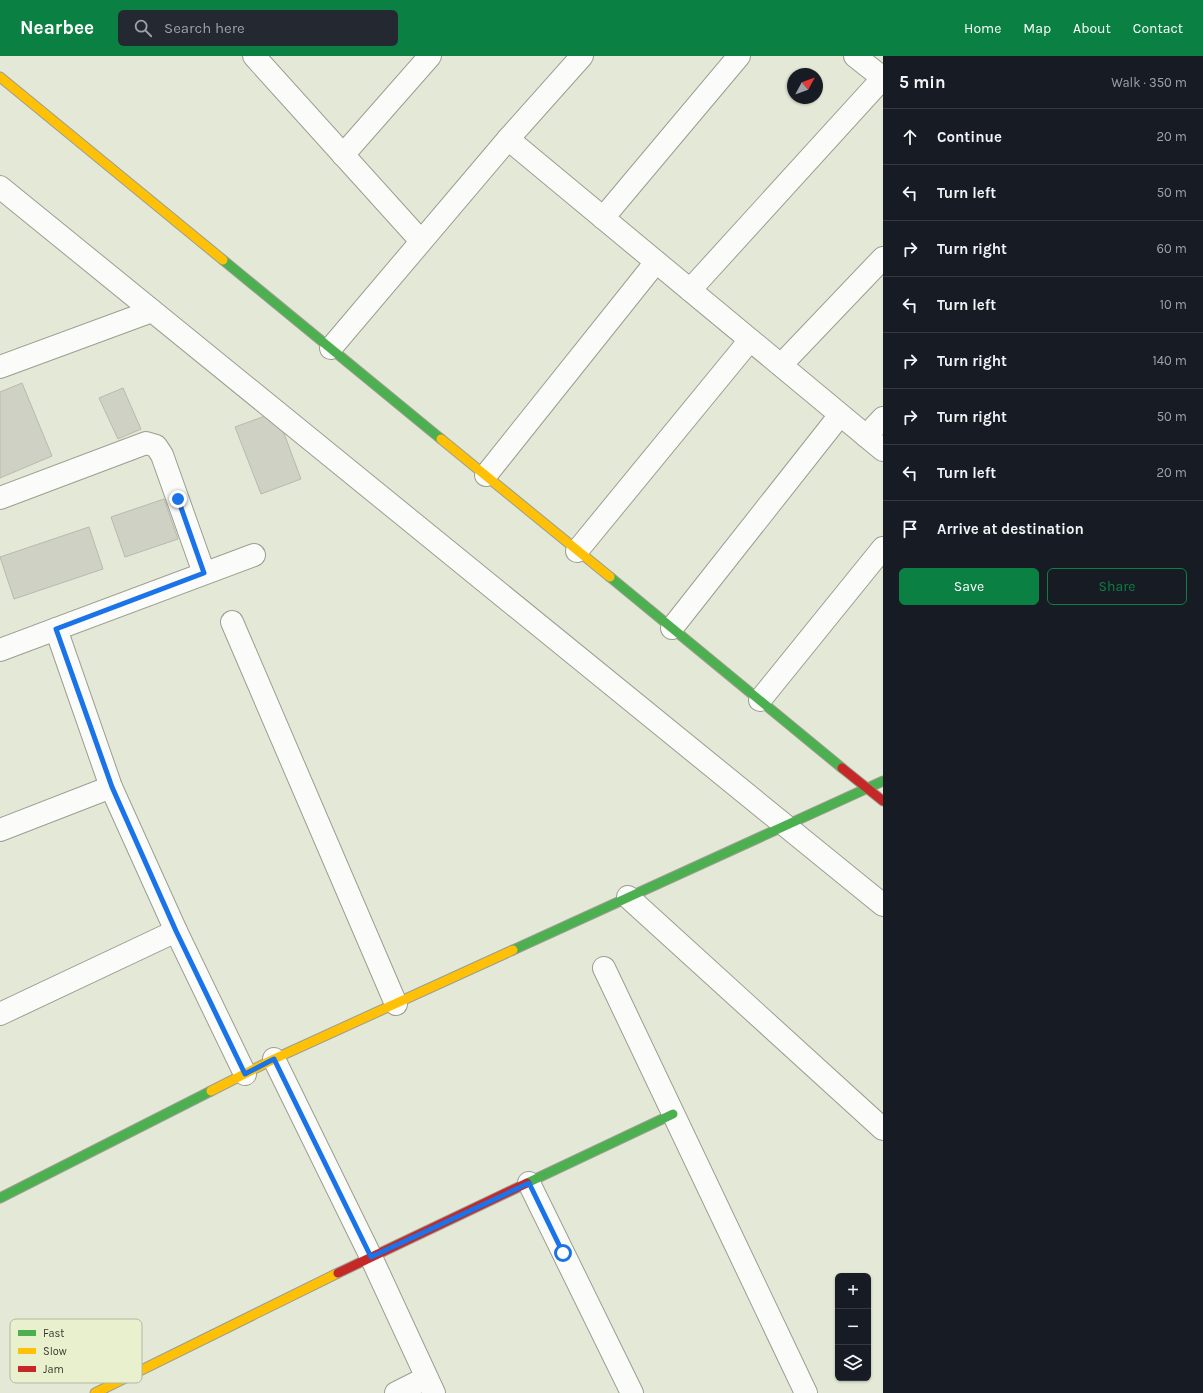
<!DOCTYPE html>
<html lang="en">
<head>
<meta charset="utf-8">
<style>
  :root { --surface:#171b24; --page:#242831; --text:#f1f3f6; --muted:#9ea1a6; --line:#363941; --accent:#0b8043 }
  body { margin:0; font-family:Karla,sans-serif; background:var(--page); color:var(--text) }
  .controls { position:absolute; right:12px; bottom:12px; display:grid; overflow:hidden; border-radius:6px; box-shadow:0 1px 3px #0004 }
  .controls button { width:36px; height:36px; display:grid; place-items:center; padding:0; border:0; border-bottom:1px solid var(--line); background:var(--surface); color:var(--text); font:20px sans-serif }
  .compass { position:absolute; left:787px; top:12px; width:36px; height:36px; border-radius:50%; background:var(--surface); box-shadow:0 1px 3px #0004; rotate:49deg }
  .stop { position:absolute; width:12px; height:12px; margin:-9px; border:3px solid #1a73e8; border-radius:50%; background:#fff }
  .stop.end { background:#1a73e8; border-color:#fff; box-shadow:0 1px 4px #0008 }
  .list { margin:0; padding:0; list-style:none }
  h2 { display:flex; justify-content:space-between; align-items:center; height:52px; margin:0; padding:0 16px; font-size:17px }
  h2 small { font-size:13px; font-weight:400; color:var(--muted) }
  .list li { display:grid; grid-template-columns:26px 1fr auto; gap:12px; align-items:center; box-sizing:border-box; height:56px; padding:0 16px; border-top:1px solid var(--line) }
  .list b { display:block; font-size:15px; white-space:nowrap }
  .list em { font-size:13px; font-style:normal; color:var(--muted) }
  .actions { display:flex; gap:8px; padding:12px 16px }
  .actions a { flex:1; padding:9px 0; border:1px solid var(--accent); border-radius:6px; text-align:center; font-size:14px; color:var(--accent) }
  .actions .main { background:var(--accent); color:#fff }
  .icon { flex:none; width:22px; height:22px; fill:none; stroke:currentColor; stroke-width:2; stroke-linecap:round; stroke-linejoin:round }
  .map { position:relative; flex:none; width:883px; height:1337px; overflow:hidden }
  header { display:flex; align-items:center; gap:24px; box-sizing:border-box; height:56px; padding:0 20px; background:var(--accent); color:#fff }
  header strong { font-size:19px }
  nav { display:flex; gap:22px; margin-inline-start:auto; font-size:14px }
  .search { width:280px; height:36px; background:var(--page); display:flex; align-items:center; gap:10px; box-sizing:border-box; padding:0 14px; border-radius:6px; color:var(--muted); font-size:15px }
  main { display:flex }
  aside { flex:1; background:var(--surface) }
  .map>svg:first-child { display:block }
</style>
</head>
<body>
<header>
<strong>Nearbee</strong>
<div class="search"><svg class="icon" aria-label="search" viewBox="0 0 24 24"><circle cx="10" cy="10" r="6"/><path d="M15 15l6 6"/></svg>Search here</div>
<nav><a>Home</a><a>Map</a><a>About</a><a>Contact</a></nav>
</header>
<main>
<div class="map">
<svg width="883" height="1337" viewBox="0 0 883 1337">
  <rect width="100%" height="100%" fill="#e4e8d6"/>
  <g fill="#ced1c3" stroke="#b7baac">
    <polygon points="22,327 52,400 0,422 0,336"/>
    <polygon points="123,332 141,373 118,383 99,342"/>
    <polygon points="276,356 301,423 261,438 235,371"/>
    <polygon points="164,443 178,483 125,501 111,461"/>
    <polygon points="89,471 103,513 14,543 0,501"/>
  </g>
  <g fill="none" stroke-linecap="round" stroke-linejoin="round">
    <g stroke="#9b9e90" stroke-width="24">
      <g id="street">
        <polyline points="254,0 421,185"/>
        <polyline points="855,0 883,22"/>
        <polyline points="508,83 883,394"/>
        <polyline points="343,99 430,0"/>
        <polyline points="0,131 883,849"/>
        <polyline points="603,162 739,0"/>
        <polyline points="690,234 883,22"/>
        <polyline points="331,292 508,83 582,0"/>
        <polyline points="781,309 883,202"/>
        <polyline points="0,311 152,255"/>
        <polyline points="866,380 883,362"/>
        <polyline points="486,419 656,206"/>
        <polyline points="0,442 146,387 156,390 162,399 204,517"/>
        <polyline points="577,495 750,284"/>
        <polyline points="232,566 396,948"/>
        <polyline points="672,572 840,359"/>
        <polyline points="56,573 111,731 176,875 245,1018"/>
        <polyline points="0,594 254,499"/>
        <polyline points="760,644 883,492"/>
        <polyline points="0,774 111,731"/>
        <polyline points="628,841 883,1073"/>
        <polyline points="604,912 806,1337"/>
        <polyline points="0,958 176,875"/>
        <polyline points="274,1003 371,1201 434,1337"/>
        <polyline points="529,1127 632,1337"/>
        <polyline points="396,1337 426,1322"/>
      </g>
    </g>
    <g stroke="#9b9e90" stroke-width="11">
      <g id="fast">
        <polyline points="223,204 441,383"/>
        <polyline points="610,521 842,712"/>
        <polyline points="513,894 883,725"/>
        <polyline points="527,1127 673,1058"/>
        <polyline points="0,1142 211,1035"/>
      </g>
    </g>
    <g stroke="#9b9e90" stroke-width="11">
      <g id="slow">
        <polyline points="0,21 223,204"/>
        <polyline points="441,383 610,521"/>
        <polyline points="211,1035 274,1003 513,894"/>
        <polyline points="95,1337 338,1217"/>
      </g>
    </g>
    <g stroke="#9b9e90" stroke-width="11">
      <g id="jam">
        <polyline points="842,712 883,745"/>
        <polyline points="338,1217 527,1127"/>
      </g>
    </g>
    <use href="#street" stroke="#fbfcf9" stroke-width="22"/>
    <use href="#fast" stroke="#4caf50" stroke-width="9"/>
    <use href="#slow" stroke="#ffc107" stroke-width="9"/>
    <use href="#jam" stroke="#c62828" stroke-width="9"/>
  </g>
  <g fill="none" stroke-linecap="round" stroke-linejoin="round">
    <polyline stroke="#1a73e8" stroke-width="5" points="178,443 204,517 56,573 112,731 176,875 245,1018 274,1003 371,1201 529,1127 563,1197"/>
  </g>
  <rect x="10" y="1263" width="132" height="64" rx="6" fill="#e9f0ce" stroke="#b4b99e" stroke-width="1"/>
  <rect x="18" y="1274" width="18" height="6" fill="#4caf50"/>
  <rect x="18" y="1292" width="18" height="6" fill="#ffc107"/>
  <rect x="18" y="1310" width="18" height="6" fill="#c62828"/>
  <g font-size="11" fill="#373a2d">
    <text x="43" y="1281">Fast</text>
    <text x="43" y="1299">Slow</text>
    <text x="43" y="1317">Jam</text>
  </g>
</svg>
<div class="controls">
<button>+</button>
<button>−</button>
<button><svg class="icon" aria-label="layers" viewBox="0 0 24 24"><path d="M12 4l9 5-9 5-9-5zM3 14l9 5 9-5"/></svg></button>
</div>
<svg class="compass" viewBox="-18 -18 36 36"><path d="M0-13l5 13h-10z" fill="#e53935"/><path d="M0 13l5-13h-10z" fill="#9ea1a6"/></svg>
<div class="stop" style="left:563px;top:1197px"></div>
<div class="stop end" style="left:178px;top:443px"></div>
</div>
<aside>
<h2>5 min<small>Walk · 350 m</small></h2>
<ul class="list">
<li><svg class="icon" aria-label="ahead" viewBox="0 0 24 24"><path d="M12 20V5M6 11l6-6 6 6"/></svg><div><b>Continue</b></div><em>20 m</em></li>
<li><svg class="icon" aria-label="left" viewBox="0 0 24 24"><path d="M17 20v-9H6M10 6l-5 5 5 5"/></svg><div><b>Turn left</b></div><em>50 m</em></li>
<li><svg class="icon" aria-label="right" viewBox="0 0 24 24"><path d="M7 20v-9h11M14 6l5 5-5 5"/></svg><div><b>Turn right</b></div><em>60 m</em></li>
<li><svg class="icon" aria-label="left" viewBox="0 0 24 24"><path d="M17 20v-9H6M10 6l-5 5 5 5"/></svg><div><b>Turn left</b></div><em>10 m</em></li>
<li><svg class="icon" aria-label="right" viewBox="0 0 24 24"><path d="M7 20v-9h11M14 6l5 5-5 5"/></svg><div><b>Turn right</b></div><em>140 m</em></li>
<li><svg class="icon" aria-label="right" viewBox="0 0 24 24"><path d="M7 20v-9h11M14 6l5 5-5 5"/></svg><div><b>Turn right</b></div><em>50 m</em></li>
<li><svg class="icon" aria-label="left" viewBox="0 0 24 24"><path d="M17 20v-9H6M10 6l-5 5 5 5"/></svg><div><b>Turn left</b></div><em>20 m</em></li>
<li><svg class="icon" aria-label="arrive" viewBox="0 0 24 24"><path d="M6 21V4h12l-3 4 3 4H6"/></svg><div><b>Arrive at destination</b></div></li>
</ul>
<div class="actions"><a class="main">Save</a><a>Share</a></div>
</aside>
</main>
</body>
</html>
